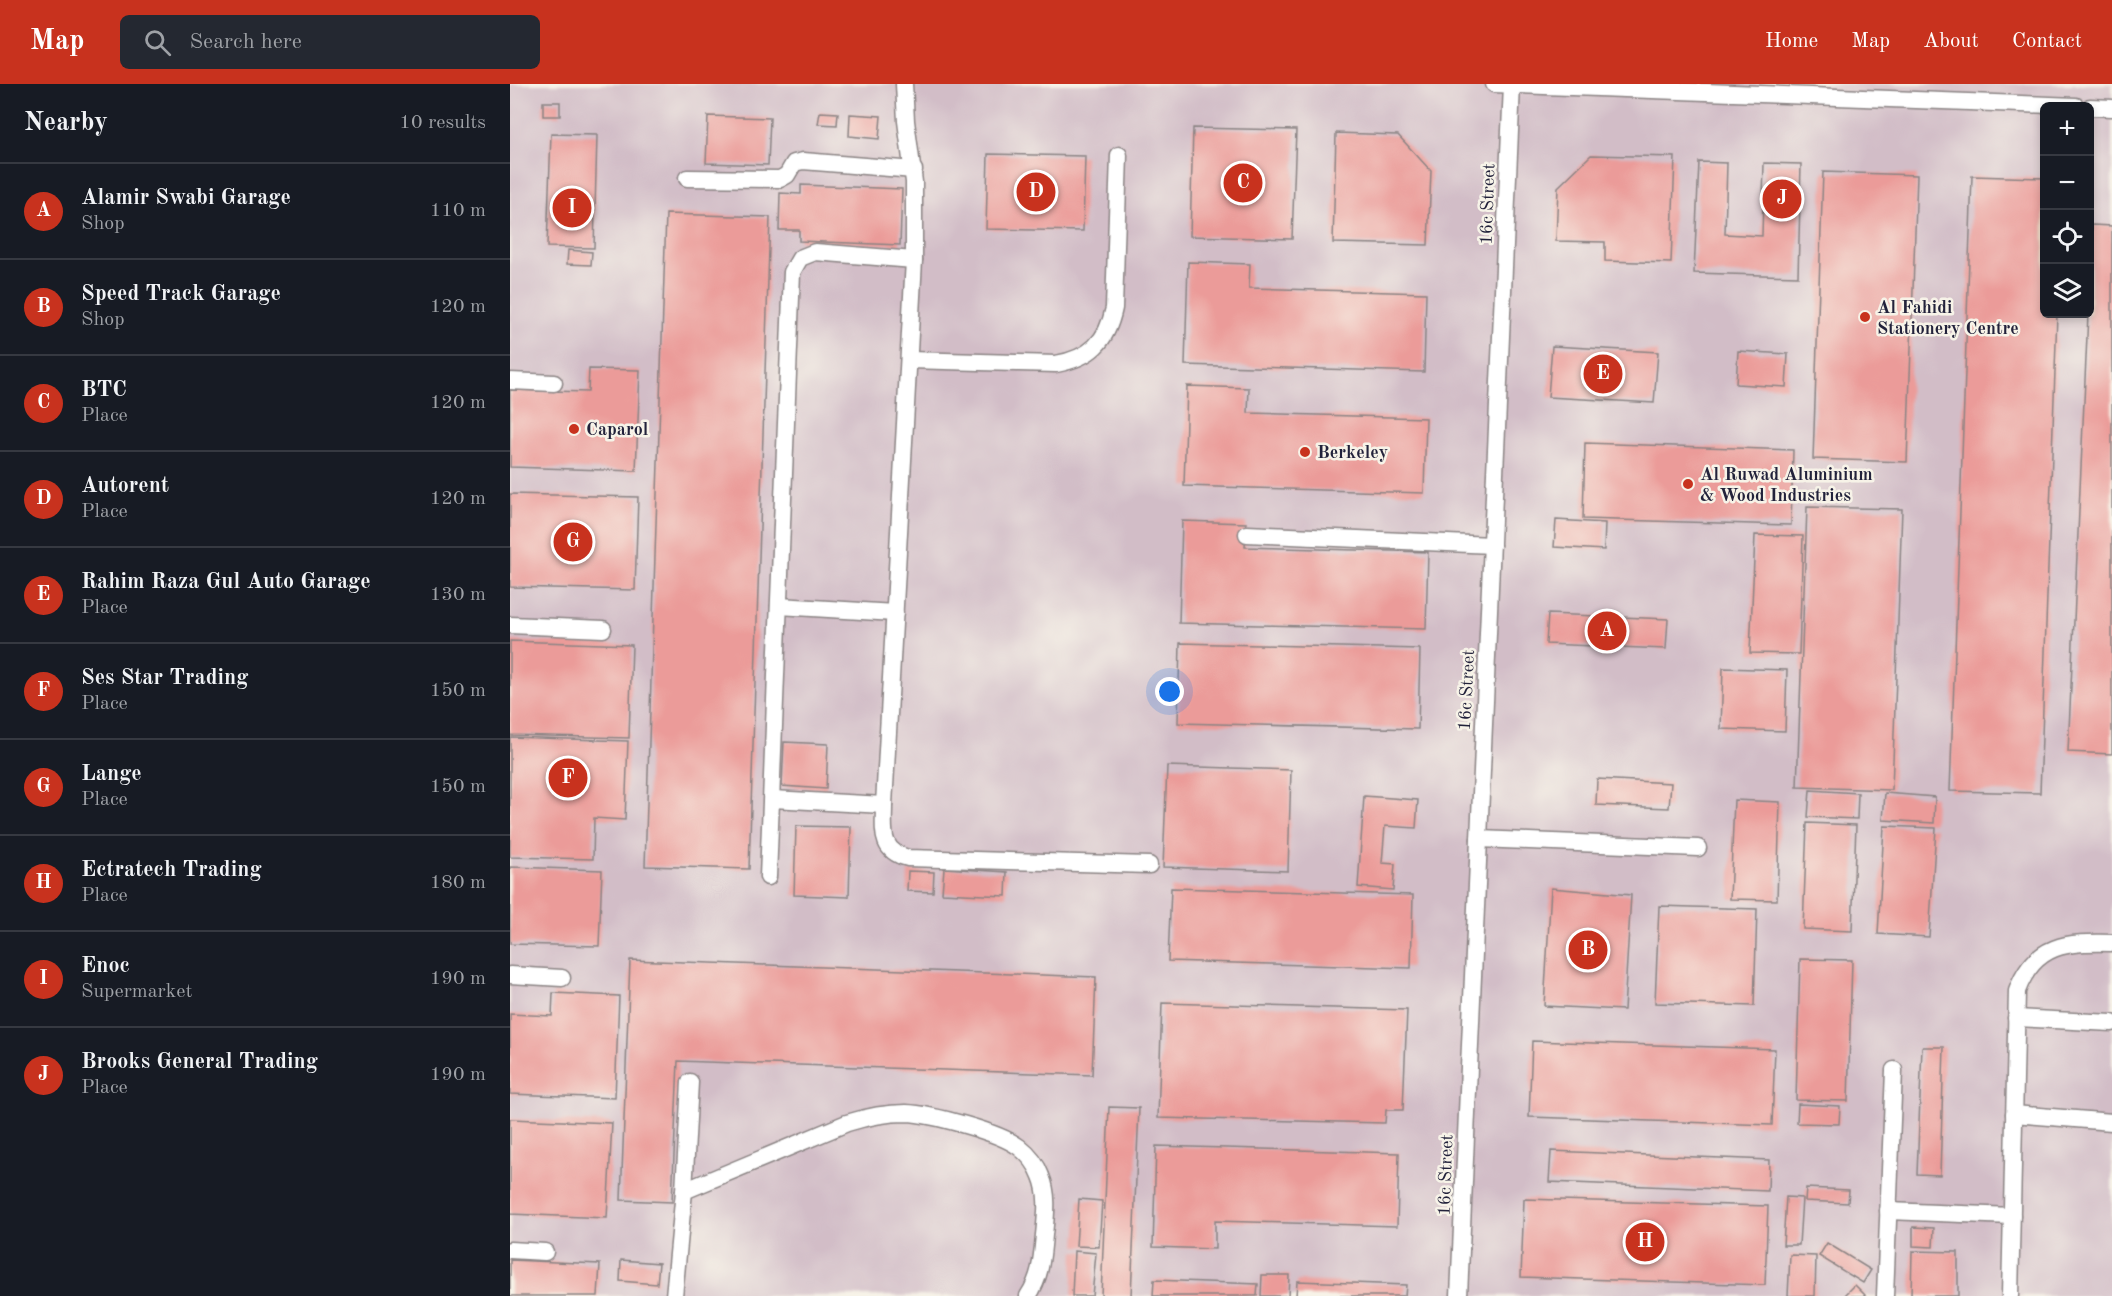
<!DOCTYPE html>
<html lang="en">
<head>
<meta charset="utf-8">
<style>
  :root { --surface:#171b24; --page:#242831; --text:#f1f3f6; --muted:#9ea1a6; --line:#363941; --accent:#c8321e }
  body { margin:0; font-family:"Old Standard TT",serif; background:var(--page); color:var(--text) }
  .controls { position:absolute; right:18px; top:18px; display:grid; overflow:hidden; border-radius:9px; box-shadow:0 3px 9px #0003 }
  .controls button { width:54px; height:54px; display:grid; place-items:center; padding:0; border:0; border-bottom:2px solid var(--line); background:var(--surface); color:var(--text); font:30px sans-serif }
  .you { position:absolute; left:660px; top:608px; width:21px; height:21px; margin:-15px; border:4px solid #fff; border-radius:50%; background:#1a73e8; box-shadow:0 0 0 9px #1a73e833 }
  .badge { display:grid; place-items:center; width:39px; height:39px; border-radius:50%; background:var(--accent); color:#fff; font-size:20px; font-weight:700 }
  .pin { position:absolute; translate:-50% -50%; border:3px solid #fff; box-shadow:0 2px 6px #0006 }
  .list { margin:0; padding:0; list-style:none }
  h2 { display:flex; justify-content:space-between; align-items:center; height:78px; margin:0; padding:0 24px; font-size:26px }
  h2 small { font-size:20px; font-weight:400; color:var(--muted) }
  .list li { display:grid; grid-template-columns:39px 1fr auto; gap:18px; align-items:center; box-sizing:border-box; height:96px; padding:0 24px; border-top:2px solid var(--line) }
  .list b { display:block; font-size:22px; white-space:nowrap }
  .list p { margin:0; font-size:20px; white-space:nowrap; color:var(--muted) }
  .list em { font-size:20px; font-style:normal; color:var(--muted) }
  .icon { flex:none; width:33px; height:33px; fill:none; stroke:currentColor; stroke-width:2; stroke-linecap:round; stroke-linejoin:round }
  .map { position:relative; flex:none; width:1602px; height:1212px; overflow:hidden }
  header { display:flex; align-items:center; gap:36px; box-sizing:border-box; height:84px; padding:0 30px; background:var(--accent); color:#fff }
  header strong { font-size:28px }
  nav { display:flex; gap:33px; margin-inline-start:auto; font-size:21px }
  .search { width:420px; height:54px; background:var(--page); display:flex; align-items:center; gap:15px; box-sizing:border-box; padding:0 21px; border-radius:9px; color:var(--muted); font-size:22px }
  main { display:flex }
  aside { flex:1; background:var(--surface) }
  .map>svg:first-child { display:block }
</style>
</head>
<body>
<header>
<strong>Map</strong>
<div class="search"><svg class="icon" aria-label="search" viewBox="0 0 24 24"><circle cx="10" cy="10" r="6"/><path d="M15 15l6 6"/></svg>Search here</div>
<nav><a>Home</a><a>Map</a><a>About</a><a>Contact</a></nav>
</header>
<main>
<aside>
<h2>Nearby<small>10 results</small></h2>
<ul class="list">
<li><span class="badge">A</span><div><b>Alamir Swabi Garage</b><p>Shop</p></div><em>110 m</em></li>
<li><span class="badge">B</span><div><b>Speed Track Garage</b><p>Shop</p></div><em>120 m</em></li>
<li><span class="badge">C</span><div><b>BTC</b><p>Place</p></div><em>120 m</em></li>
<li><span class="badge">D</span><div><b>Autorent</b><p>Place</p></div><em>120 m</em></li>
<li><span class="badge">E</span><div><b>Rahim Raza Gul Auto Garage</b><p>Place</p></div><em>130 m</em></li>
<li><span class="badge">F</span><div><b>Ses Star Trading</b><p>Place</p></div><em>150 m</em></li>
<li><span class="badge">G</span><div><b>Lange</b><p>Place</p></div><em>150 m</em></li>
<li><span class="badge">H</span><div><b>Ectratech Trading</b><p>Place</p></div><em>180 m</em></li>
<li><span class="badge">I</span><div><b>Enoc</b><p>Supermarket</p></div><em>190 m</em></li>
<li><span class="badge">J</span><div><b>Brooks General Trading</b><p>Place</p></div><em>190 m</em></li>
</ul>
</aside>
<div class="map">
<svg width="1602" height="1212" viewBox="0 0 1602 1212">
  <rect width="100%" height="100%" fill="#f7f3e8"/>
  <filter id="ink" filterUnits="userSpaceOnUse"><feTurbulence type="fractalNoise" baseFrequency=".0167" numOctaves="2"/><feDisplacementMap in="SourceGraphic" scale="12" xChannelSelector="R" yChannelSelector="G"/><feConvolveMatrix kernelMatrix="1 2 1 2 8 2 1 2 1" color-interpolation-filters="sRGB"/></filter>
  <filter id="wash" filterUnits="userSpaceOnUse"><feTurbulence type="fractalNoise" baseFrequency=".008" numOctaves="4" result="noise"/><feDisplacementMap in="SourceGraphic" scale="24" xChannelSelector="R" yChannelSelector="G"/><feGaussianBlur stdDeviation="1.35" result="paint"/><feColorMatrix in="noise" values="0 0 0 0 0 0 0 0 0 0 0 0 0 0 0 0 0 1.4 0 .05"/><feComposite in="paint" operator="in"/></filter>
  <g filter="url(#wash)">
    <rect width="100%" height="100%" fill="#f4e5ce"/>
    <path fill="#d2bdc7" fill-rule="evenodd" d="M0,0h1602v1212h-1602zM1534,22h46v208h-46z"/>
    <g id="blocks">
      <g fill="#eb9b99">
        <rect x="33" y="18" width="17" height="14"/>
        <polygon points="310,28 328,29 327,41 308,40"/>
        <polygon points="340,30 371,32 369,55 339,52"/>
        <polygon points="198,32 260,34 258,81 196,79"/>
        <polygon points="683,44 786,46 782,155 680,152"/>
        <polygon points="826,49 888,51 921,87 918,161 823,159"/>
        <polygon points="41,50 87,51 84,164 37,163"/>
        <polygon points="478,70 575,72 573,147 476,145"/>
        <polygon points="1081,71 1165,73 1161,179 1095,177 1095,158 1046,157 1048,103"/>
        <polygon points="1189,78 1217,79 1215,150 1252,152 1254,79 1291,80 1288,192 1184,189"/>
        <polygon points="1313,88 1407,91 1397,378 1303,375"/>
        <polygon points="1462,92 1534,94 1534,230 1547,230 1530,709 1440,707"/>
        <polygon points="291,101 392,105 390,161 289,157 289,146 269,146 270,109 291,110"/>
        <polygon points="156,130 260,133 239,785 135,782"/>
        <polygon points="1582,141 1602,142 1602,670 1558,668 1578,230 1580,230"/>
        <polygon points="58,166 82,168 81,181 57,180"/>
        <polygon points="678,178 740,180 739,204 916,209 914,288 675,281"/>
        <polygon points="1042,262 1148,268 1144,319 1038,313"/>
        <polygon points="1228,267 1278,270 1276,303 1226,300"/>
        <polygon points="79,285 130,286 126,387 0,383 0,306 78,308"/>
        <polygon points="677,302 739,304 738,329 916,334 914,409 674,402"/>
        <polygon points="1075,359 1283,366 1281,441 1073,435"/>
        <polygon points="0,410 128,413 125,506 0,503"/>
        <polygon points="1297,423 1392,425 1382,706 1287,703"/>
        <polygon points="1046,436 1095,439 1094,466 1044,463"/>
        <polygon points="672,437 736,439 735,463 918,468 916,545 669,539"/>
        <polygon points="1245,451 1293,452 1289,570 1240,569"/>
        <polygon points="1038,530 1158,535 1156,565 1036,560"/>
        <polygon points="0,557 122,561 119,654 0,651"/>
        <polygon points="670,559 910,565 908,645 668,639"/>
        <polygon points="1213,584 1277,586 1275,647 1211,645"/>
        <polygon points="0,653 118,657 115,736 84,734 83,775 0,773"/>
        <polygon points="274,658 318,660 316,705 272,702"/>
        <polygon points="657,682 781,686 778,787 653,783"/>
        <polygon points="1087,695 1161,699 1159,724 1086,721"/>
        <polygon points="1300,706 1348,709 1347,735 1298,733"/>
        <polygon points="1375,709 1425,713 1424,739 1373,736"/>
        <polygon points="854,712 908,716 906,744 875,742 872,779 885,780 883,806 848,803"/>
        <polygon points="1224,716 1270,718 1267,816 1220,815"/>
        <polygon points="1297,739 1346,741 1342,847 1293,845"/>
        <polygon points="286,742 341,743 339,813 284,811"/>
        <polygon points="1374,742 1426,744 1419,853 1368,850"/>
        <polygon points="0,783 92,786 89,862 0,860"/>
        <polygon points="434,784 497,788 496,812 432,809"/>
        <polygon points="398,787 424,788 423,808 397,807"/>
        <polygon points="661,804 903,811 901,884 658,877"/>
        <polygon points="1041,804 1121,811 1114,926 1034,922"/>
        <polygon points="1149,822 1247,825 1244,922 1145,919"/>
        <polygon points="1290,875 1342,876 1338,1017 1286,1016"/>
        <polygon points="120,876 586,893 582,991 168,977 162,1118 111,1116"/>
        <polygon points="43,909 109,912 105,1014 0,1010 0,930 42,932"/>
        <polygon points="652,919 897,926 893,1026 876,1026 875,1039 648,1034"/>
        <polygon points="1022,957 1265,965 1262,1041 1019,1033"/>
        <polygon points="1412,963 1434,963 1430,1091 1407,1090"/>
        <polygon points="1288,1020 1330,1022 1329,1040 1287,1039"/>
        <polygon points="599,1023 629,1024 621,1212 591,1212"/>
        <polygon points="0,1035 102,1039 97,1134 0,1130"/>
        <polygon points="646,1062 889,1069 887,1142 705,1137 705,1165 643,1163"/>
        <polygon points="1041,1067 1259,1076 1258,1107 1039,1098"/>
        <polygon points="1296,1104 1339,1106 1338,1119 1295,1117"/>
        <polygon points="1276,1113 1292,1114 1289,1161 1273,1161"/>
        <polygon points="569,1115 592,1117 589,1163 566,1162"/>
        <polygon points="1014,1115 1258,1122 1255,1201 1011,1193"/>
        <polygon points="1403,1143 1424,1144 1423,1163 1403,1162"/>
        <polygon points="1317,1159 1361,1186 1353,1199 1309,1172"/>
        <polygon points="564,1167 586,1169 582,1212 562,1212"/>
        <polygon points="1402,1167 1448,1168 1448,1212 1401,1212"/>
        <polygon points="1280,1171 1306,1172 1305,1212 1278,1212"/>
        <polygon points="0,1176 90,1180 88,1212 0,1212"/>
        <polygon points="111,1176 149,1179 147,1200 110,1197"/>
        <polygon points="752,1191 779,1191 778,1212 751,1212"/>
        <polygon points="644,1196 748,1200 747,1212 643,1212"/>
        <polygon points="787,1197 896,1201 895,1212 786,1212"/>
        <polygon points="1345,1201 1356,1212 1334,1212"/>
      </g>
    </g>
  </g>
  <g filter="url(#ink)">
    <use href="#blocks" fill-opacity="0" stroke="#8b8484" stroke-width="1.5"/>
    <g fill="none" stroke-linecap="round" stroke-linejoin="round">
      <g stroke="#8b8484" stroke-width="19">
        <g id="lane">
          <path d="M394,0l2,37 8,61v78l-30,545c0,25 -5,46 24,53l241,7"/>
          <polyline points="984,0 1566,22"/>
          <polyline points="1580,23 1602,24"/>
          <polyline points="177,94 270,95 277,91 284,79 293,77 404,86"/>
          <path d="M399,276l147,4c34,-6 51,-22 58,-56l5,-153"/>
          <polyline points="0,297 44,299"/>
          <polyline points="737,450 982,461"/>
          <polyline points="269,522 385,529"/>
          <polyline points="0,541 93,545"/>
          <polyline points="262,715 374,721"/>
          <polyline points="969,755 1188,764"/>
          <polyline points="258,793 282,188 290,174 305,168 404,176"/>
          <polyline points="0,891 52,894"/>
          <polyline points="1506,934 1602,939"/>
          <polyline points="1504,1030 1602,1038"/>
          <path d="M174,1107l163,-68c19,-6 38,-10 59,-10 25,1 93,19 113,34 9,7 18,18 22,29 8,19 5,39 3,59 -2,22 -3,42 -16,61"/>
          <polyline points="1378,1127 1502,1132"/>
          <polyline points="0,1166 35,1168"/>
          <polyline points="164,1212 174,1107 180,998"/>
          <polyline points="949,1212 1002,1"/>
          <polyline points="1375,1212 1384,986"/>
          <path d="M1500,1212l7,-305c18,-48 50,-49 95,-48"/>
        </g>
      </g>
      <use href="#lane" stroke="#fff" stroke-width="16"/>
    </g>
  </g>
  <g fill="#c8321e" stroke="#f7f3e8" stroke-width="2">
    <circle cx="1355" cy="233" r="6"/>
    <circle cx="64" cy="345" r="6"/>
    <circle cx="795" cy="368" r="6"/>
    <circle cx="1178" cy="400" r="6"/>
  </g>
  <g text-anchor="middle" stroke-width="5" stroke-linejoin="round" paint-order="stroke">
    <g font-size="18" fill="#22223b" stroke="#f7f3e8">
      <text transform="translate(977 120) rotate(-88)" y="6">16c Street</text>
      <text transform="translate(956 606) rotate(-87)" y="6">16c Street</text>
      <text transform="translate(935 1091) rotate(-88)" y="6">16c Street</text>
    </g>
    <g font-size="18" font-weight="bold" fill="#22223b" stroke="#f7f3e8" text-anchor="start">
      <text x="1367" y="229">Al Fahidi<tspan x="1367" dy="21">Stationery Centre</tspan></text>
      <text x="76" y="351">Caparol</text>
      <text x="807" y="374">Berkeley</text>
      <text x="1190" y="396">Al Ruwad Aluminium<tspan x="1190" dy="21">&amp; Wood Industries</tspan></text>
    </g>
  </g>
</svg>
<div class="controls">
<button>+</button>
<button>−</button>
<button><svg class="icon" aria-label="locate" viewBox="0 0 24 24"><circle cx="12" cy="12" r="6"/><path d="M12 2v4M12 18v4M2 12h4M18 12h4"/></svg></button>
<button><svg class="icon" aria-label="layers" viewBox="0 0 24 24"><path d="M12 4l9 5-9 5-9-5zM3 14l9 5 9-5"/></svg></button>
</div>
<div class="you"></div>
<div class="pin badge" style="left:1097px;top:547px">A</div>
<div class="pin badge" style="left:1078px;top:866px">B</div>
<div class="pin badge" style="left:733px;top:99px">C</div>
<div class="pin badge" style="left:526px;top:108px">D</div>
<div class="pin badge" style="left:1093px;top:290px">E</div>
<div class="pin badge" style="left:58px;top:694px">F</div>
<div class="pin badge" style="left:63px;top:458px">G</div>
<div class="pin badge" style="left:1135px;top:1158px">H</div>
<div class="pin badge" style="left:62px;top:124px">I</div>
<div class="pin badge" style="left:1272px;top:115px">J</div>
</div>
</main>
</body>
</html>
